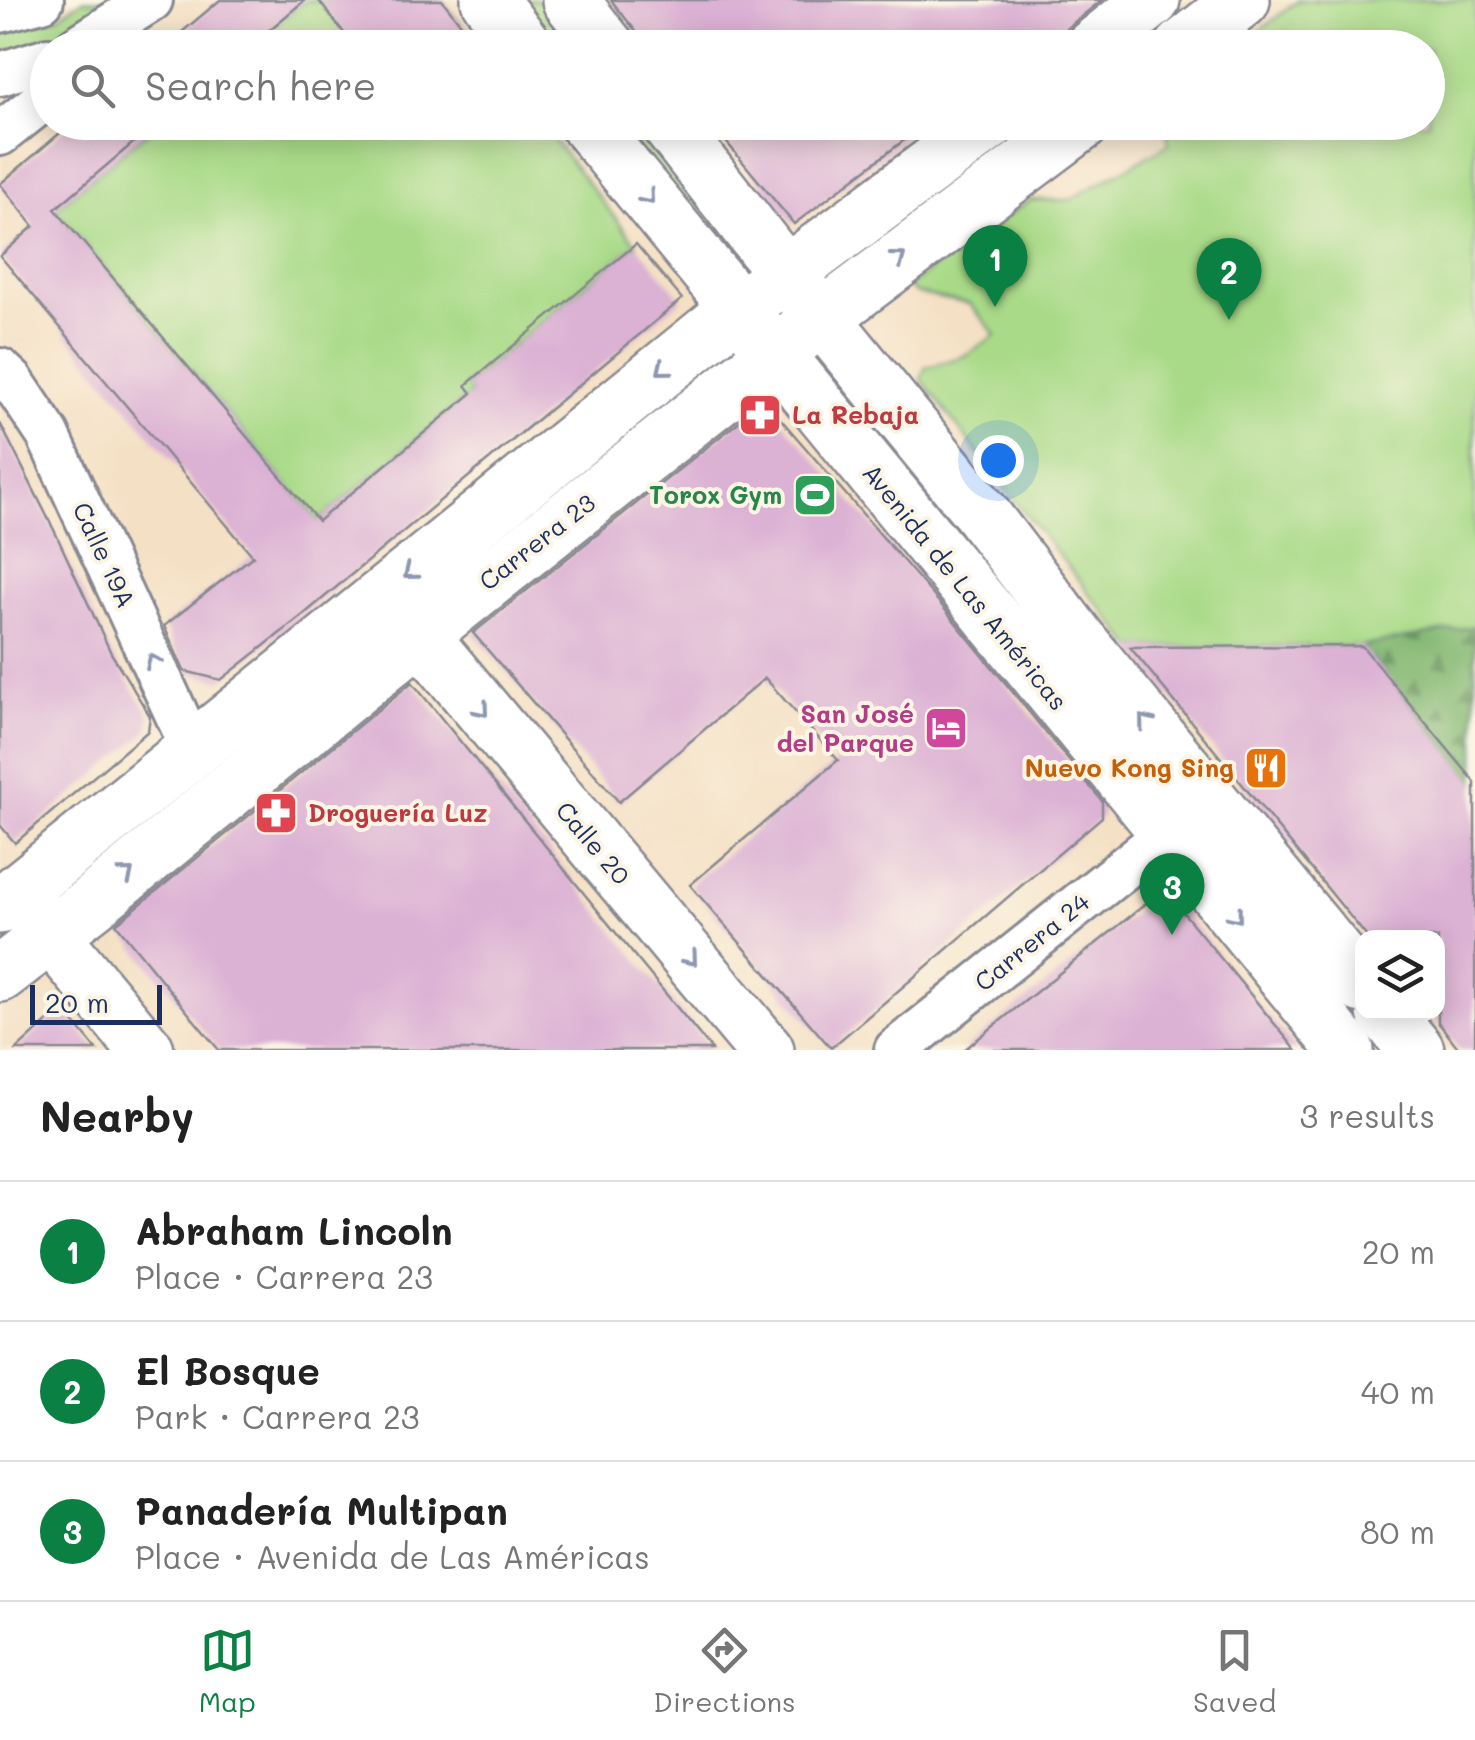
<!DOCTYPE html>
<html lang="en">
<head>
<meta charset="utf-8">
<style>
  :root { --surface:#fff; --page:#f6f6f6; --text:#222; --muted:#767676; --line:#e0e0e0; --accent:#0b8043 }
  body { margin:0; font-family:Mali,sans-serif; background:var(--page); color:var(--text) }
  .controls { position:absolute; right:30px; bottom:30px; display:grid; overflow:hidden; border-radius:20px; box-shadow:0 5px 25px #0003 }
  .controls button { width:90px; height:90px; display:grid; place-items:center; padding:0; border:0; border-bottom:2px solid var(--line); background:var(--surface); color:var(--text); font:50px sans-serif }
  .scale { position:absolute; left:30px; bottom:25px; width:132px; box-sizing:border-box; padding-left:10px; border:5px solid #1b2f5e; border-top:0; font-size:28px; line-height:35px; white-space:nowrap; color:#1b2f5e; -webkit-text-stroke:8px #fcf5e5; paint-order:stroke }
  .you { position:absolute; left:998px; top:460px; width:35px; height:35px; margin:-25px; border:8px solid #fff; border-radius:50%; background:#1a73e8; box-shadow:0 0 0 15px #1a73e833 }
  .badge { display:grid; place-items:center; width:65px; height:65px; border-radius:50%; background:var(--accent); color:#fff; font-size:32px; font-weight:700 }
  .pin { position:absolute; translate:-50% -82px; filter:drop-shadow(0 2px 5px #0008) }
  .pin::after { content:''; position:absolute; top:52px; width:35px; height:30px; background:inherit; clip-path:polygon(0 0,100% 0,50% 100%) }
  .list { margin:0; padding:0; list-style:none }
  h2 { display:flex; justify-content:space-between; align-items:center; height:130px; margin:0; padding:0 40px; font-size:42px }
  h2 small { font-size:32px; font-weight:400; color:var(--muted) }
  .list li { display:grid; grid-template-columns:65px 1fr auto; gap:30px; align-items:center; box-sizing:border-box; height:140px; padding:0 40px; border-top:2px solid var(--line) }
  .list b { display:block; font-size:38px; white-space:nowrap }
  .list p { margin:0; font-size:32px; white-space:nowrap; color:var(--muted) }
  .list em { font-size:32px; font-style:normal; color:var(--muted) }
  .icon { flex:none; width:55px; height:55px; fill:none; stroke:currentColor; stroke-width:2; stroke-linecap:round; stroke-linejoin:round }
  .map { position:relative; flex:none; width:1475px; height:1050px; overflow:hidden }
  .search { position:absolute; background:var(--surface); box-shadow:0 5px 25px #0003; left:30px; right:30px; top:30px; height:110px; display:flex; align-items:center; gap:25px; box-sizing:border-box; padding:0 35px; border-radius:55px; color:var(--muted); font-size:38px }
  .sheet { height:550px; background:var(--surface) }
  nav { display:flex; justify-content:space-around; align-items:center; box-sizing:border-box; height:140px; border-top:2px solid var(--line); background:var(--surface); font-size:28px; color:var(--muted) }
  nav a { display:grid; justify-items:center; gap:5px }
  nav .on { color:var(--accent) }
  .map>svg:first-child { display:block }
</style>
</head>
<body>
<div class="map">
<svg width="1475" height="1050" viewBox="0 0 1475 1050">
  <defs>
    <pattern id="forest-firs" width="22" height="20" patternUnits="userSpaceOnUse" patternTransform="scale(2.5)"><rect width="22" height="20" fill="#86ba74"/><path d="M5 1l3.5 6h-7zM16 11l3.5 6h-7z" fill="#6d9862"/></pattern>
  </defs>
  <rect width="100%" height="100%" fill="#fcf5e5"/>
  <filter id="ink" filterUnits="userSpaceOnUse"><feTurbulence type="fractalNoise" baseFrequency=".01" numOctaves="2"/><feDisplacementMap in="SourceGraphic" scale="20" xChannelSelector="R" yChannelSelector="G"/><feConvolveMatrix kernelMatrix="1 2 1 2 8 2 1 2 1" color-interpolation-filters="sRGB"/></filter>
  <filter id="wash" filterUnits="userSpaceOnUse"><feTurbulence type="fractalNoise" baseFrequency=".0048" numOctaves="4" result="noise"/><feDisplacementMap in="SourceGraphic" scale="40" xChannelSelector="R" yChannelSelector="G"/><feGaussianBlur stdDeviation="2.25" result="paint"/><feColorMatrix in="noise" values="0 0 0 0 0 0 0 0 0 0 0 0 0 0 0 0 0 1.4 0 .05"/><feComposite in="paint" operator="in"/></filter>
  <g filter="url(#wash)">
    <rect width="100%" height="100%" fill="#f4e0c4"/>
    <polygon fill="url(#forest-firs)" stroke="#507469" stroke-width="2.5" points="1475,626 1475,783 1362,646"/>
    <g fill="#a9da88" stroke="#628473" stroke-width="2.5">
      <polygon points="82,0 118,0 66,36 0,54 0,32 59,16"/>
      <polygon points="305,0 442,0 480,47 248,48"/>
      <polygon points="516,0 543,0 580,47 554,47"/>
      <polygon points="1299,0 1475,0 1475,626 1362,646 1133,647 1007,491 921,379 925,368 967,355 996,335 970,304 915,293 908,286 1030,200 1069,200 1169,144 1165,123 1428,122 1428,48 1238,47"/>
      <polygon points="158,123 540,123 636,244 466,385 472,393 318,521 55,209"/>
      <polygon points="615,123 640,123 741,249 726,260"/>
    </g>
    <g id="blocks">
      <g fill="#dbb1d4">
        <polygon points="220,0 305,0 248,48 163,48"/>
        <polygon points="318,0 442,0 480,48 356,48"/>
        <polygon points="611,0 1102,0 1042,48 649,48"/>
        <polygon points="73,122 158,122 55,209 318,521 472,393 466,385 636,244 682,299 303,615 221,680 184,671 164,626 253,556 0,256 34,226 0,184"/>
        <polygon points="710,122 928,122 794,224"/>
        <polygon points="765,401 938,601 1102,801 1102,817 831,1048 690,885 838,760 765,678 619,802 473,633"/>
        <polygon points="0,423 55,532 111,653 150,716 148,731 15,843 0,825"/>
        <polygon points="1362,646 1475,782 1475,1050 1460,1050 1438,1022 1438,938 1368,938 1130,647"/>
        <polygon points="412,682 638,960 712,1050 219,1050 185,1009 116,924"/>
        <polygon points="1164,889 1296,1050 964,1050 1061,972"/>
        <polygon points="62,1008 97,1050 16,1050"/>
      </g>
    </g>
  </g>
  <g filter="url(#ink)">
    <use href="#blocks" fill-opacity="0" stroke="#888891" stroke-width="2.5"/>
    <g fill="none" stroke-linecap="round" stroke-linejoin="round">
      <g stroke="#888891" stroke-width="48">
        <g id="street">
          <polyline points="0,11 42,0"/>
          <polyline points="76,48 151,0"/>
          <polyline points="0,74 48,59"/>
          <polyline points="0,134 48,96"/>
          <polyline points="0,370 12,381 48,435 193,750"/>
          <polyline points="896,1050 1168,833"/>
        </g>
      </g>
      <g stroke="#888891" stroke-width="60">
        <g id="secondary">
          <polyline points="489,0 526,48"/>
          <polyline points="570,0 608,48"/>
          <polyline points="1092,48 1152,0"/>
          <polyline points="1182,48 1242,0"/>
          <polyline points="586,122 1346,1050"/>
          <polyline points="667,122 766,249 982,514 1079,641 1362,985"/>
          <polyline points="420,635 766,1050"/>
          <polyline points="0,906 718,325 990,122"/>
          <polyline points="28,907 146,1050"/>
          <polyline points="0,974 91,904 420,635 775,353 1083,122"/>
          <polyline points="1385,1012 1416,1050"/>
        </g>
      </g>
      <use href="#street" stroke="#fff" stroke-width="42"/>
      <use href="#secondary" stroke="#fff" stroke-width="55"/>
    </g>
    <defs><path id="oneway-chevron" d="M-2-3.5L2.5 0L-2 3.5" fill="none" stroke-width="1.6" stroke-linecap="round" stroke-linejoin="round" transform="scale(2.5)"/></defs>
    <g stroke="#8d97ae">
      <use href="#oneway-chevron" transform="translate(648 198) rotate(50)"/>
      <use href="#oneway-chevron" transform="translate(899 258) rotate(-37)"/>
      <use href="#oneway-chevron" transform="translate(663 369) rotate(141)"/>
      <use href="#oneway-chevron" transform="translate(410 573) rotate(141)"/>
      <use href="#oneway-chevron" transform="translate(153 661) rotate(-115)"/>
      <use href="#oneway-chevron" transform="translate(482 710) rotate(50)"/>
      <use href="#oneway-chevron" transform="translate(1145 721) rotate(-129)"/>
      <use href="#oneway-chevron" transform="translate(127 874) rotate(-39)"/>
      <use href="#oneway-chevron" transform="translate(1236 916) rotate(51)"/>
      <use href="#oneway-chevron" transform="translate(691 959) rotate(50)"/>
    </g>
  </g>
  <defs>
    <g id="pharmacy-square" transform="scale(2.25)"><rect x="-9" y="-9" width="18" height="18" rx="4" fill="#e0444e" stroke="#fcf5e5"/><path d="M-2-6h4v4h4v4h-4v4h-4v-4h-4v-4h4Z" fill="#fff"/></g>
    <g id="stadium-square" transform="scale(2.25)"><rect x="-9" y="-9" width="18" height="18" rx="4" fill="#2e9e5b" stroke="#fcf5e5"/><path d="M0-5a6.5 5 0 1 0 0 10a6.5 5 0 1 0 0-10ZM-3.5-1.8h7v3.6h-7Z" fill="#fff"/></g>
    <g id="hotel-square" transform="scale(2.25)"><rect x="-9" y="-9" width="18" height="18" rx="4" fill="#d1479c" stroke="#fcf5e5"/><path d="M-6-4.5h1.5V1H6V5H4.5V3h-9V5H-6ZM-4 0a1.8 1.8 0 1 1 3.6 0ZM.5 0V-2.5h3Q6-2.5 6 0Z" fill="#fff"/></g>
    <g id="restaurant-square" transform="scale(2.25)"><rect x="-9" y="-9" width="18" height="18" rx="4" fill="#e8710a" stroke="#fcf5e5"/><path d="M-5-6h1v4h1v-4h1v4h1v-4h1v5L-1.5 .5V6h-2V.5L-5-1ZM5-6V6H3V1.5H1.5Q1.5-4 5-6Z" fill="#fff"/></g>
  </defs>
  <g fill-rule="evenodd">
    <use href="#pharmacy-square" x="760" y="415"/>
    <use href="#stadium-square" x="815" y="495"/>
    <use href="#hotel-square" x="946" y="728"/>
    <use href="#restaurant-square" x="1266" y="768"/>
    <use href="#pharmacy-square" x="276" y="813"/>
  </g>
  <g text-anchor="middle" stroke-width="8" stroke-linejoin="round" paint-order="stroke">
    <g font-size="25" font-weight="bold" fill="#be3a42" stroke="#fcf5e5" text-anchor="start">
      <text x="792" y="424">La Rebaja</text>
      <text x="308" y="822">Droguería Luz</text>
    </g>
    <g font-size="25" font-weight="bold" fill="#27864d" stroke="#fcf5e5" text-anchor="end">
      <text x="782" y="504">Torox Gym</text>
    </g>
    <g font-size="25" fill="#1b2f5e" stroke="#fcf5e5">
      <text transform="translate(537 542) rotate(-38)" y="9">Carrera 23</text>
      <text transform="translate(104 555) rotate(65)" y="9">Calle 19A</text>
      <text transform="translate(965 587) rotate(51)" y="9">Avenida de Las Américas</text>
      <text transform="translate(593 843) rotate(50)" y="9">Calle 20</text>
      <text transform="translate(1032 942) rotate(-39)" y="9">Carrera 24</text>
    </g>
    <g font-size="25" font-weight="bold" fill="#b23c85" stroke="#fcf5e5" text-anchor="end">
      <text x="914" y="723">San José<tspan x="914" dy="29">del Parque</tspan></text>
    </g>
    <g font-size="25" font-weight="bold" fill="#c56008" stroke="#fcf5e5" text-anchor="end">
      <text x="1234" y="777">Nuevo Kong Sing</text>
    </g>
  </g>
</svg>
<div class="controls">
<button><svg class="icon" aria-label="layers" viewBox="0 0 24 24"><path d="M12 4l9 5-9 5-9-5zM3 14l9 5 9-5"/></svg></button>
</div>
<div class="scale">20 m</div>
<div class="you"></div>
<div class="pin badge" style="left:995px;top:307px">1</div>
<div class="pin badge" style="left:1229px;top:320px">2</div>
<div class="pin badge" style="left:1172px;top:935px">3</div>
<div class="search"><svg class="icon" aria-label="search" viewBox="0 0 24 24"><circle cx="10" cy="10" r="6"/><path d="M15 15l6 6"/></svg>Search here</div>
</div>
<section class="sheet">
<h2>Nearby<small>3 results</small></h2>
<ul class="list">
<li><span class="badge">1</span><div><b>Abraham Lincoln</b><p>Place · Carrera 23</p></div><em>20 m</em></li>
<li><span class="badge">2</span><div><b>El Bosque</b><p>Park · Carrera 23</p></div><em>40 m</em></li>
<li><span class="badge">3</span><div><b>Panadería Multipan</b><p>Place · Avenida de Las Américas</p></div><em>80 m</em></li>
</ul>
</section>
<nav>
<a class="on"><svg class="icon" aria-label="map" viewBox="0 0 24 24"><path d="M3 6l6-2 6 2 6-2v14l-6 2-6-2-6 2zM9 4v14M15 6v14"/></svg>Map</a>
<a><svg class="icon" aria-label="directions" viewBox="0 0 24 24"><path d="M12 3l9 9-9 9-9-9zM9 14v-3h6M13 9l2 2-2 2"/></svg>Directions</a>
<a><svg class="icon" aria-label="saved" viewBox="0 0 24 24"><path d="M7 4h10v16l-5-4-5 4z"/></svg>Saved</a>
</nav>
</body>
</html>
